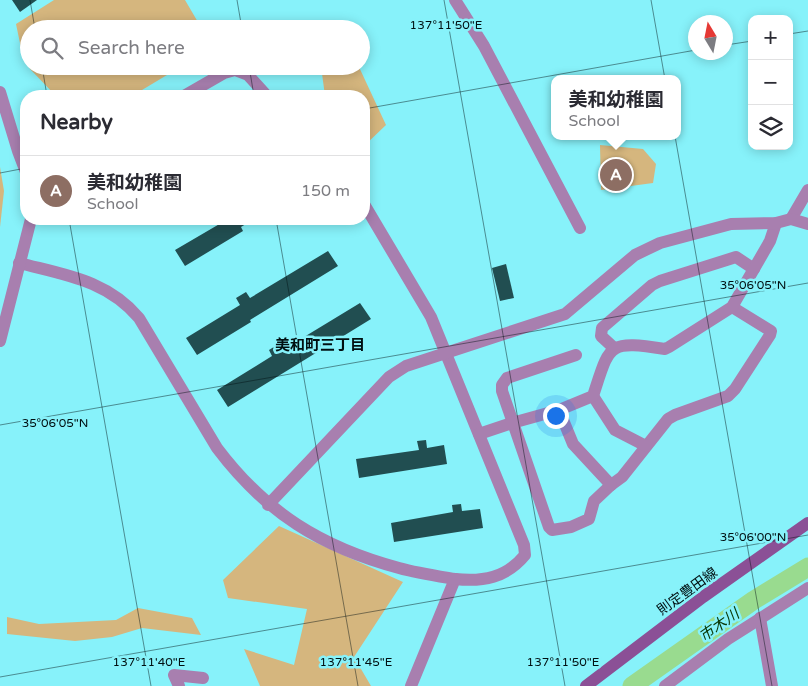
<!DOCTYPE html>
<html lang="en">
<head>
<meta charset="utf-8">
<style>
  :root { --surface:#fff; --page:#f7f7f7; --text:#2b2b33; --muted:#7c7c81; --line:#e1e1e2; --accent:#0b8043 }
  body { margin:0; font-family:"Varela Round","Noto Sans JP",sans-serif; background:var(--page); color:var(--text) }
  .controls { position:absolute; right:15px; top:15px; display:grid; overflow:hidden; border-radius:10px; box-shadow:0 2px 12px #0003 }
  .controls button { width:45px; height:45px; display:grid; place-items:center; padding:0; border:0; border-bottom:1px solid var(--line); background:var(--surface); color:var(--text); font:25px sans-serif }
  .compass { position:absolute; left:688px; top:15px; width:45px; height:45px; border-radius:50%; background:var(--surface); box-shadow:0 2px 12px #0003; rotate:350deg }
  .you { position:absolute; left:555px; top:415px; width:18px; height:18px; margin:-12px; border:4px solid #fff; border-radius:50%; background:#1a73e8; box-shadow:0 0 0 8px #1a73e833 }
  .badge { display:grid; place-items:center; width:32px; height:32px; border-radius:50%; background:var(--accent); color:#fff; font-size:16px; font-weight:700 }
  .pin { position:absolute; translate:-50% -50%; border:2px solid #fff; box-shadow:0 1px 5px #0006 }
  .popup { position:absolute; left:551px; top:75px; width:130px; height:65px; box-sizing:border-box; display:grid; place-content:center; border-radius:10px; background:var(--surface); filter:drop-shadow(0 1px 4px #0005); font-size:16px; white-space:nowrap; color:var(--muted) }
  .popup b { font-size:19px; color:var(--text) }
  .popup::after { content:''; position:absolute; left:50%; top:100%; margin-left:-10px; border:10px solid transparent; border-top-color:var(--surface) }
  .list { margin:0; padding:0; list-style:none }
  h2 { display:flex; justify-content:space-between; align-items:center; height:65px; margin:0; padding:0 20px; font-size:21px }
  h2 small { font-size:16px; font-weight:400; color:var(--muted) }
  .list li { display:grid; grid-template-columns:32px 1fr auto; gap:15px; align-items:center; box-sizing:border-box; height:70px; padding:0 20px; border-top:1px solid var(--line) }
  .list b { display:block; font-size:19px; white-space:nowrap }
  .list p { margin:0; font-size:16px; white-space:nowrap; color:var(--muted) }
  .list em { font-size:16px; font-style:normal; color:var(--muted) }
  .icon { flex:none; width:28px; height:28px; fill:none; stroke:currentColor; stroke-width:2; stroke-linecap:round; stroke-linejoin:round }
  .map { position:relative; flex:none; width:808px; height:686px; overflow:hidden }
  .search { position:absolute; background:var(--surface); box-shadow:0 2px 12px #0003; left:20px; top:20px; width:350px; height:55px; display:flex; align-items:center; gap:12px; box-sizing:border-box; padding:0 18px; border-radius:28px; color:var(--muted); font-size:19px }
  .panel { position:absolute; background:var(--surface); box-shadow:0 2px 12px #0003; left:20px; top:90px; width:350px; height:135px; border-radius:20px }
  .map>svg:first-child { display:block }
</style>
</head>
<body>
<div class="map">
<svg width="808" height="686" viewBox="0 0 808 686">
  <rect width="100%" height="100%" fill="#87f2fa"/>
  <g fill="#d5b67e">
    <polygon points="54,0 185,0 202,29 29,29 29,66 182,66 132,96 56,96 30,69 21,48 16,24"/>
    <polygon points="321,66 359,67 386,125 364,146 364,96 325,96"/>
    <polygon points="600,145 643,149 656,164 653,183 601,190"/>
    <polygon points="0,167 4,191 0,227"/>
    <polygon points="279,526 403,582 354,657 371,686 260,686 244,649 294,665 307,609 228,598 223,580"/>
    <polygon points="138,608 192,618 201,635 142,628 112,637 75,641 7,634 7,617 39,624 116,620"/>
  </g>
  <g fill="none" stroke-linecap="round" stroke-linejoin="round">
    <polyline stroke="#99db8f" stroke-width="19" points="632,686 754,600 808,567"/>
  </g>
  <g fill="#214e51">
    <polygon points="12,0 37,0 20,12"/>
    <polygon points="228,219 254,219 241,227 243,231 185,266 175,250"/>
    <polygon points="328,251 338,266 250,320 251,322 197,355 186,338 240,305 236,298 246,292 250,298"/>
    <polygon points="506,264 514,298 500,301 492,268"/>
    <polygon points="360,303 371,319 228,407 217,390 272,356 269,350 277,345 281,351"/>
    <polygon points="426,440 427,448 444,445 447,464 359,478 356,459 419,450 417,441"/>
    <polygon points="461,504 462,511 480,509 483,528 394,542 391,523 453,512 452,505"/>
  </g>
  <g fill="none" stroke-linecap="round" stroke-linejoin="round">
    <g stroke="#a87faf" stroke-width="12">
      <polyline points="455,0 484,46 580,228"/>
      <polyline points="0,92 18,151 26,172"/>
      <polyline points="184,96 224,73 235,70 248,75 267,96"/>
      <path d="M364,204l67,113 93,228 1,10c-19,23 -42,27 -70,24l-44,107"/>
      <polyline points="791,219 808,190"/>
      <path d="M19,263c46,12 88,17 120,55l78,130c49,65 104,99 182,120 18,5 38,8 56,11"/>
      <polyline points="0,341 31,219"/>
      <polyline points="614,348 601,336 602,328 652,285 660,281 736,257 754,269"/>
      <polyline points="576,355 507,378 502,385 502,391 549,527 552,530 571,527 589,519 594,501 611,485 622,477 668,419 675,415 728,396 735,389 770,335 771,331 732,307"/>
      <polyline points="593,396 615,430 646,446"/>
      <polyline points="559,410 573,444 611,485"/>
      <path d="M479,434l33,-11 47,-13 34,-14c17,-52 14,-56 72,-47l4,-2 63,-40 38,-66 6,-18"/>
      <polyline points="268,505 389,377 406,366 565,314 635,255 660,243 731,224 776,223 791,219 808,224"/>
      <polyline points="760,618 772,686"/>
      <polyline points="179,686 174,675 203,678"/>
      <polyline points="665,686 728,639 808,588"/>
    </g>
    <polyline stroke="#8b5096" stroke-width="12" points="586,686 703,597 808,523"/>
  </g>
  <path fill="none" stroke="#000f11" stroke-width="1" stroke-opacity="0.45" d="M30,0l5,29M237,0l5,29M444,0l121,686M651,0l121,686M789,34l19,-3M726,45l26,-4M42,66l5,30M249,66l5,30M364,109l332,-59M0,173l26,-5M69,219l82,467M276,219l82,467M0,425l808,-142M0,677l808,-142"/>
  <g text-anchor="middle" stroke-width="5" stroke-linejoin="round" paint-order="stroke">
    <g font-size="14" fill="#000f11" stroke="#87f2fa">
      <text transform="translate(687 591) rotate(-36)" y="5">則定豊田線</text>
    </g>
    <g font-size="15" font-weight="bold" fill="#000f11" stroke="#87f2fa">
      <text x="320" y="350">美和町三丁目</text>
    </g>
    <g font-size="15" font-style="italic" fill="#093704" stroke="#87f2fa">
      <text transform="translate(719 625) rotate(-35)" y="5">市木川</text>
    </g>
  </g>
  <g font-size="12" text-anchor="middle" fill="#000f11" stroke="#87f2fa" stroke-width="5" stroke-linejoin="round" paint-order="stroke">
    <text x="446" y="29">137°11'50"E</text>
    <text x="753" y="289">35°06'05"N</text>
    <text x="55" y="427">35°06'05"N</text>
    <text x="753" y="541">35°06'00"N</text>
    <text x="149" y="666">137°11'40"E</text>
    <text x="356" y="666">137°11'45"E</text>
    <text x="563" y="666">137°11'50"E</text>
  </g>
</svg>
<div class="controls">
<button>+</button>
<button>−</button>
<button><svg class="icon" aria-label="layers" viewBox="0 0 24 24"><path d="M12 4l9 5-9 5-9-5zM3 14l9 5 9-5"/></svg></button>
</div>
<svg class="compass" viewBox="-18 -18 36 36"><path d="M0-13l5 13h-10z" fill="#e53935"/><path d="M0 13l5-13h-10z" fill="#7c7c81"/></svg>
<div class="you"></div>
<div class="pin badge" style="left:616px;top:175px;background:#8d6e63">A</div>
<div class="popup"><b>美和幼稚園</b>School</div>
<div class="search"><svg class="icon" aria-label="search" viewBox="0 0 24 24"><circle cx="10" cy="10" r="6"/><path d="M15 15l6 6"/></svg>Search here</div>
<section class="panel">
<h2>Nearby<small></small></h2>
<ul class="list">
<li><span class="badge" style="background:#8d6e63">A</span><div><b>美和幼稚園</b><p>School</p></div><em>150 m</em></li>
</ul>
</section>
</div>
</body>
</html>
